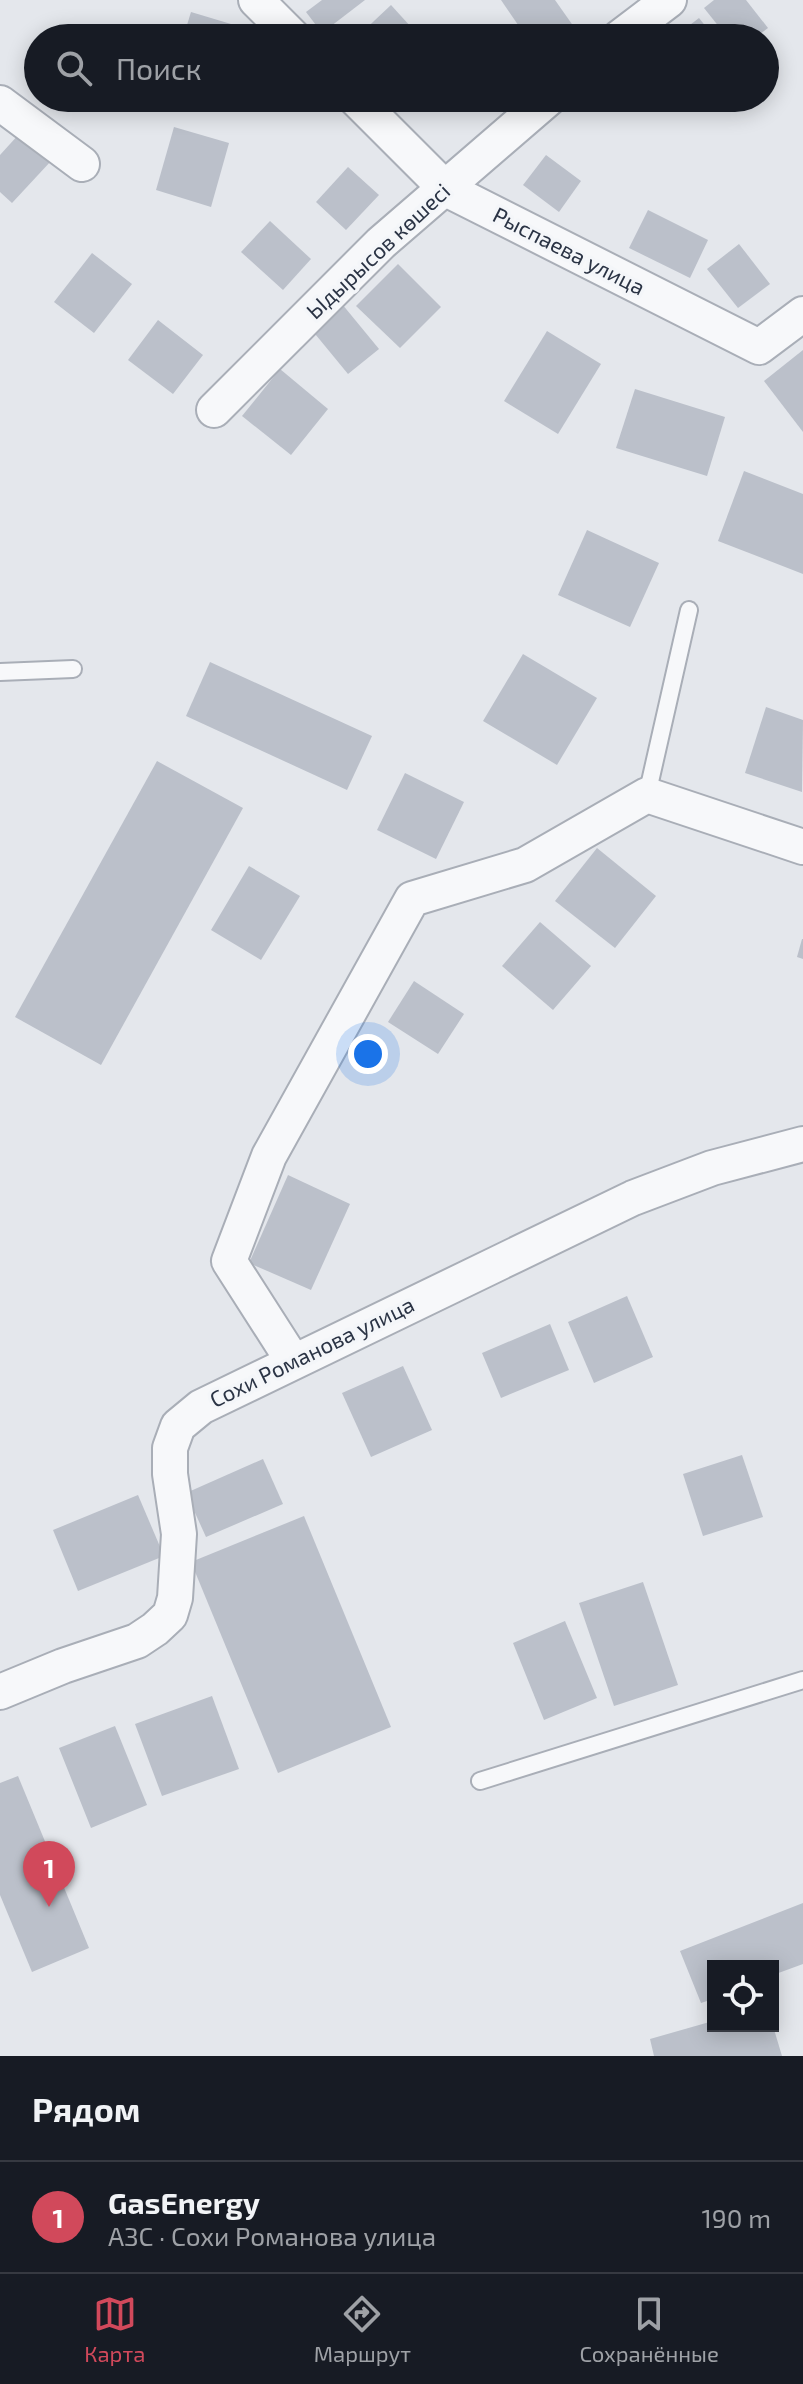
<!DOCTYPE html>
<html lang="ru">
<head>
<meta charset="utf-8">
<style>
  :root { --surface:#171b24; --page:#242831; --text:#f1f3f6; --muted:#9ea1a6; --line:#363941; --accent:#d1495b }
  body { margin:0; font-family:"Exo 2",sans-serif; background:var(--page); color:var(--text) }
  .controls { position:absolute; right:24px; bottom:24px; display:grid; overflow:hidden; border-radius:0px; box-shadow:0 4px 20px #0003 }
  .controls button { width:72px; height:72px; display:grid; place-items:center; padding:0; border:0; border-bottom:2px solid var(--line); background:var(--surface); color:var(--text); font:40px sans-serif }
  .you { position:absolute; left:368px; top:1054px; width:28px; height:28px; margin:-20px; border:6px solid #fff; border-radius:50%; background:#1a73e8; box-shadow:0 0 0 12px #1a73e833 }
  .badge { display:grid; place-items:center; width:52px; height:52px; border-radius:50%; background:var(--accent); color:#fff; font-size:26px; font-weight:700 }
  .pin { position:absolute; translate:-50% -66px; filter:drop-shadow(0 2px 4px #0008) }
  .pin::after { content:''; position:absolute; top:42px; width:28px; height:24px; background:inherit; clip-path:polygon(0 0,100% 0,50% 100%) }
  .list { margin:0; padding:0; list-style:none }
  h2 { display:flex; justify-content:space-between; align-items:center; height:104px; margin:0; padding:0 32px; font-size:34px }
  h2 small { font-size:26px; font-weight:400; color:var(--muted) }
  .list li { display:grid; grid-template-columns:52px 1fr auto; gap:24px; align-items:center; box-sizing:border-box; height:112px; padding:0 32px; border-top:2px solid var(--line) }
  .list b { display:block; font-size:30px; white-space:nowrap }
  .list p { margin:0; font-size:26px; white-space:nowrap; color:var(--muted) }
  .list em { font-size:26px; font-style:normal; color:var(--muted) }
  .icon { flex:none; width:44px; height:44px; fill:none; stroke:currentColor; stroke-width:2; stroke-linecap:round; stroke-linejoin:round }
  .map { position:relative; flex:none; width:803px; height:2056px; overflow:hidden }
  .search { position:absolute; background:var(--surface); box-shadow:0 4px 20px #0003; left:24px; right:24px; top:24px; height:88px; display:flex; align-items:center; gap:20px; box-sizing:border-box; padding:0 28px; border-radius:44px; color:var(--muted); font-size:30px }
  .sheet { height:216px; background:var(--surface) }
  nav { display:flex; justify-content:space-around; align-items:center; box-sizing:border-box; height:112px; border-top:2px solid var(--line); background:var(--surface); font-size:22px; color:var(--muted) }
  nav a { display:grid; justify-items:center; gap:4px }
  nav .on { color:var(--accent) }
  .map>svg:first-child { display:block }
</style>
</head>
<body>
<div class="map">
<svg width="803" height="2056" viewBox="0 0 803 2056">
  <rect width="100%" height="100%" fill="#e4e7ec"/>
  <g fill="#bbc0ca">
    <polygon points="322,0 365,0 322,33 306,12"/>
    <polygon points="501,0 555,0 574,27 557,38 527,38"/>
    <polygon points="714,0 746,0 768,28 755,38 728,38 704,8"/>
    <polygon points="391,5 421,38 356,38"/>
    <polygon points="191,12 241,27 238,38 183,38"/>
    <polygon points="699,18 715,38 673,38"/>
    <polygon points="174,127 229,143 211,207 156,190"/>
    <polygon points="20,133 51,161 12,203 0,192 0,155"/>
    <polygon points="546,155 581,181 559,212 523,185"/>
    <polygon points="348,167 379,195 346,230 316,202"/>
    <polygon points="648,210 708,240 690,278 629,248"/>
    <polygon points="270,221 311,259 283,290 241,252"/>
    <polygon points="739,244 770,284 738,308 707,269"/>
    <polygon points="92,253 132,284 94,333 54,302"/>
    <polygon points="398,264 441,307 400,348 356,306"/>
    <polygon points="342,304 379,349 348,374 311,329"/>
    <polygon points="158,320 203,355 173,394 128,360"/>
    <polygon points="547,331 601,364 558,434 504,401"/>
    <polygon points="803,350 803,432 764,381"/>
    <polygon points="280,369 328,409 291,455 242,416"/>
    <polygon points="635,389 725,417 707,476 616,448"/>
    <polygon points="744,471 803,494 803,574 718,541"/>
    <polygon points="587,530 659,563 630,627 558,595"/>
    <polygon points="523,654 597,698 557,765 483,721"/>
    <polygon points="210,662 372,736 347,790 186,716"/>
    <polygon points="766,707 803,720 802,792 745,773"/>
    <polygon points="157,761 243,808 101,1065 15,1017"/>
    <polygon points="405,773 464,802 436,859 377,830"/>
    <polygon points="597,848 656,896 615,948 555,901"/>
    <polygon points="249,866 300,896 261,960 211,930"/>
    <polygon points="540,922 591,966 553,1010 502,966"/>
    <polygon points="802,939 803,939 803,959 797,957"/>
    <polygon points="414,981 464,1014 438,1054 388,1022"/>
    <polygon points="288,1175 350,1204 311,1290 249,1263"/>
    <polygon points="627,1296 653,1357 594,1383 568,1322"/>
    <polygon points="550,1324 569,1370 501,1398 482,1353"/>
    <polygon points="403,1366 432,1430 371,1457 342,1393"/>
    <polygon points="742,1455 763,1517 703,1536 683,1474"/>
    <polygon points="263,1459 283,1504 206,1537 186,1493"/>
    <polygon points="138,1495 164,1556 78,1591 53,1530"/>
    <polygon points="304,1516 391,1727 278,1773 191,1562"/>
    <polygon points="643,1582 678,1685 614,1706 579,1603"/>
    <polygon points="565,1621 597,1698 544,1720 513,1643"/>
    <polygon points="212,1696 239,1769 162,1796 135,1724"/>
    <polygon points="115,1726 147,1805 91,1828 59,1748"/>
    <polygon points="18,1776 89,1948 32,1972 0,1895 0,1783"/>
    <polygon points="803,1903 803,1964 773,1975 773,1966 713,1966 713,1999 701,2003 680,1951"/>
    <polygon points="713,2021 713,2026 773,2026 782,2056 654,2056 650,2039"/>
  </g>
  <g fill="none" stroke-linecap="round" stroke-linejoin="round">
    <g stroke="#a9aeb7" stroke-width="20">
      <g id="lane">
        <polyline points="0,672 73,669"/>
        <polyline points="647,795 689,610"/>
        <polyline points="480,1781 803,1680"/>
      </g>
    </g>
    <g stroke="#a9aeb7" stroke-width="38">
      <g id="street">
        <polyline points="256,0 294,38"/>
        <polyline points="619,38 669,0"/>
        <polyline points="355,98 446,189 759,347 803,314"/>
        <polyline points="0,103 82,164"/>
        <polyline points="214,410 381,243 549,98"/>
        <polyline points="293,1361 229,1261 269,1156 412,899 525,865 647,795 803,847"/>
        <polyline points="0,1692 63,1666 137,1641 155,1629 170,1615 175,1598 179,1534 170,1474 170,1448 178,1426 201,1407 633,1198 712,1168 803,1144"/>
      </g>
    </g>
    <use href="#lane" stroke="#f7f8fa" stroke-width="16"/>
    <use href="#street" stroke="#f7f8fa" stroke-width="34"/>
  </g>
  <g text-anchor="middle" stroke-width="7" stroke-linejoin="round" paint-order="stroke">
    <g font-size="22" fill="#2b3445" stroke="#f4f6f9">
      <text transform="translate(378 251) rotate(-43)" y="8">Ыдырысов көшесі</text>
      <text transform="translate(569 251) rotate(27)" y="8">Рыспаева улица</text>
      <text transform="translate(312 1352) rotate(-26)" y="8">Сохи Романова улица</text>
    </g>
  </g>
</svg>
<div class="controls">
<button><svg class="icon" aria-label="locate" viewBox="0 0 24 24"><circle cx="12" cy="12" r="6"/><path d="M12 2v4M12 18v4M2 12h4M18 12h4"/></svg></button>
</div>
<div class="you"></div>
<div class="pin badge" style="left:49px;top:1907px">1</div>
<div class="search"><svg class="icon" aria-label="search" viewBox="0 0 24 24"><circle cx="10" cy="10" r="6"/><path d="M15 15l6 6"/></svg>Поиск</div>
</div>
<section class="sheet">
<h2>Рядом<small></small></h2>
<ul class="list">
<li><span class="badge">1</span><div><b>GasEnergy</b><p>АЗС · Сохи Романова улица</p></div><em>190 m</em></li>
</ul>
</section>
<nav>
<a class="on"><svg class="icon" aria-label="map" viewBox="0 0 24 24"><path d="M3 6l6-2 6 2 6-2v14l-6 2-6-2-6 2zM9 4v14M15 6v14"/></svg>Карта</a>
<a><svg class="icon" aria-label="directions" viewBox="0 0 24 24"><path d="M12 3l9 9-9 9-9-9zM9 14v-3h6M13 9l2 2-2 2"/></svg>Маршрут</a>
<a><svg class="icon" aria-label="saved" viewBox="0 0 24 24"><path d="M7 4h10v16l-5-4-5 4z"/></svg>Сохранённые</a>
</nav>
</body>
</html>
